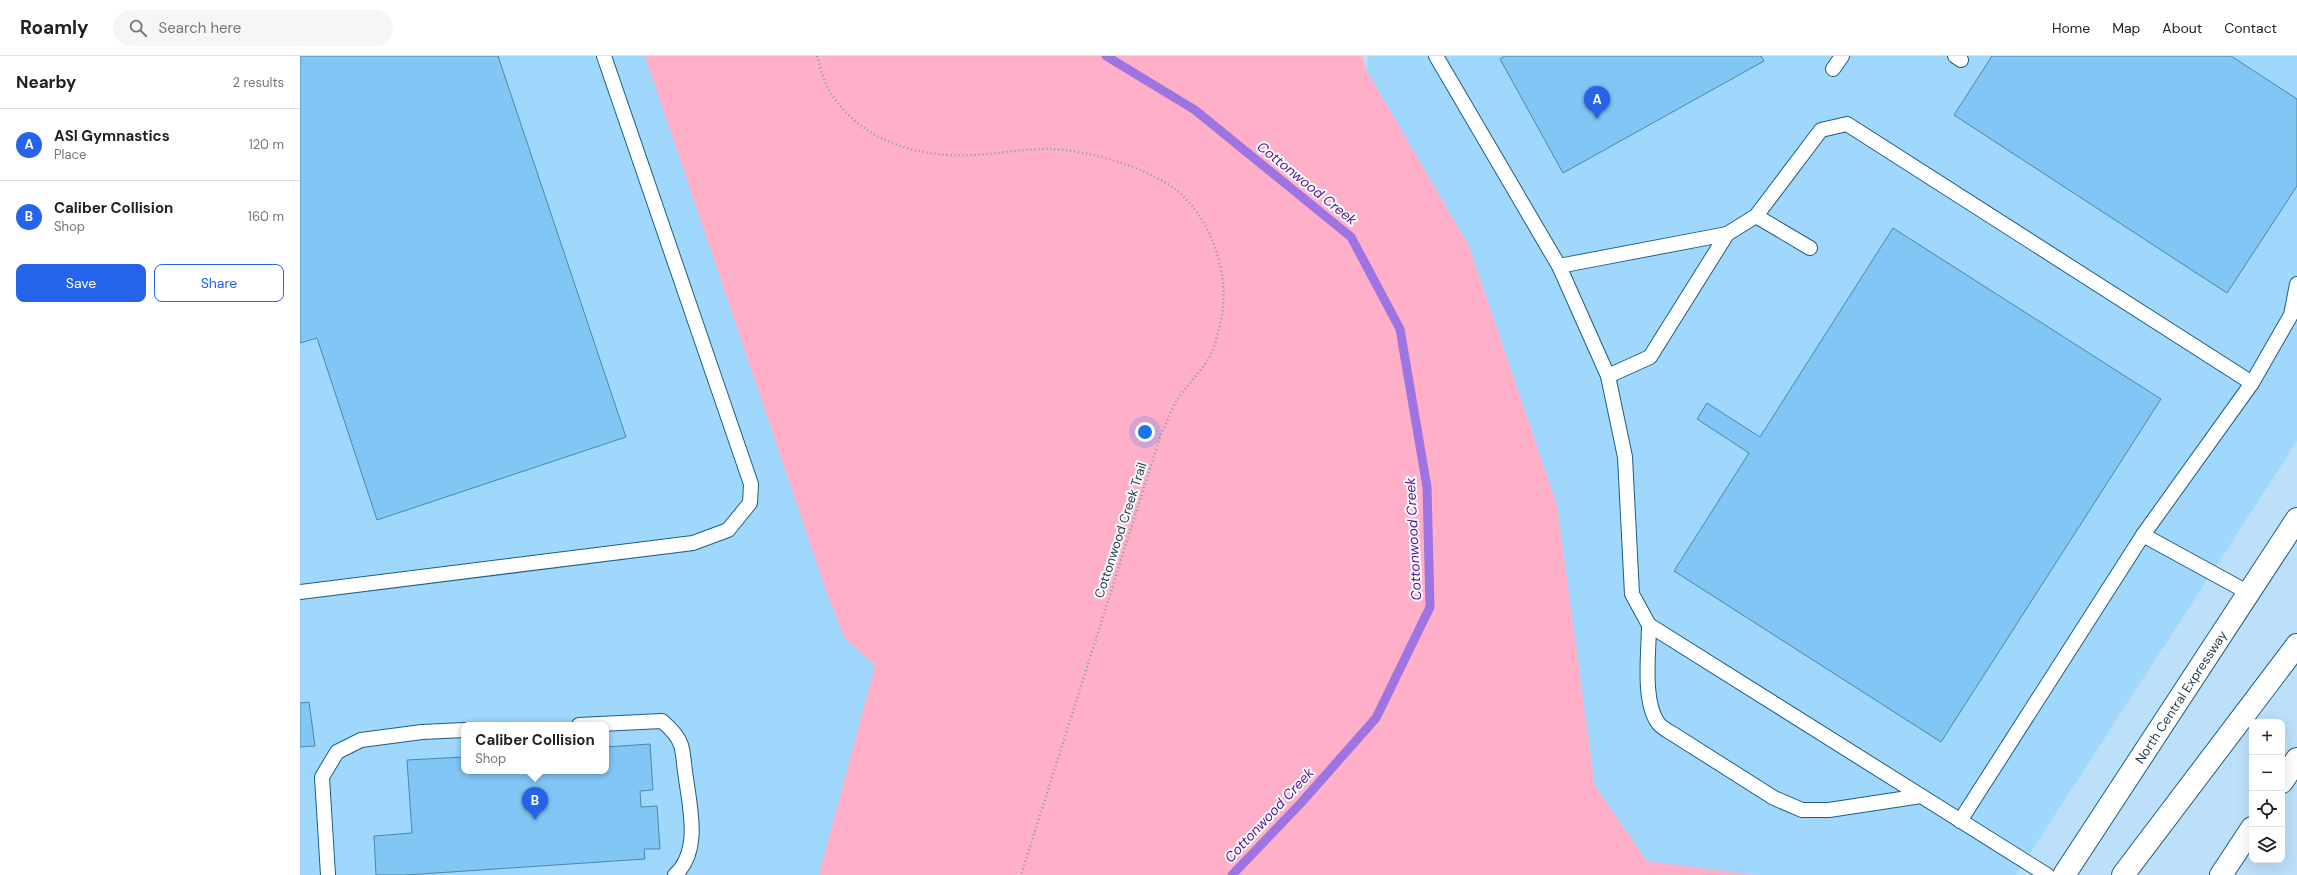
<!DOCTYPE html>
<html lang="en">
<head>
<meta charset="utf-8">
<style>
  :root { --surface:#fff; --page:#f6f6f6; --text:#202124; --muted:#757577; --line:#e0e0e0; --accent:#2563eb }
  body { margin:0; font-family:"DM Sans",sans-serif; background:var(--page); color:var(--text) }
  .controls { position:absolute; right:12px; bottom:12px; display:grid; overflow:hidden; border-radius:8px; box-shadow:0 4px 16px #0002 }
  .controls button { width:36px; height:36px; display:grid; place-items:center; padding:0; border:0; border-bottom:1px solid var(--line); background:var(--surface); color:var(--text); font:20px sans-serif }
  .you { position:absolute; left:845px; top:376px; width:14px; height:14px; margin:-10px; border:3px solid #fff; border-radius:50%; background:#1a73e8; box-shadow:0 0 0 6px #1a73e833 }
  .badge { display:grid; place-items:center; width:26px; height:26px; border-radius:50%; background:var(--accent); color:#fff; font-size:13px; font-weight:700 }
  .pin { position:absolute; translate:-50% -33px; filter:drop-shadow(0 1px 2px #0008) }
  .pin::after { content:''; position:absolute; top:21px; width:14px; height:12px; background:inherit; clip-path:polygon(0 0,100% 0,50% 100%) }
  .popup { position:absolute; left:161px; top:666px; width:148px; height:52px; box-sizing:border-box; display:grid; place-content:center; border-radius:8px; background:var(--surface); filter:drop-shadow(0 1px 3px #0005); font-size:13px; white-space:nowrap; color:var(--muted) }
  .popup b { font-size:15px; color:var(--text) }
  .popup::after { content:''; position:absolute; left:50%; top:100%; margin-left:-8px; border:8px solid transparent; border-top-color:var(--surface) }
  .list { margin:0; padding:0; list-style:none }
  h2 { display:flex; justify-content:space-between; align-items:center; height:52px; margin:0; padding:0 16px; font-size:17px }
  h2 small { font-size:13px; font-weight:400; color:var(--muted) }
  .list li { display:grid; grid-template-columns:26px 1fr auto; gap:12px; align-items:center; box-sizing:border-box; height:72px; padding:0 16px; border-top:1px solid var(--line) }
  .list b { display:block; font-size:15px; white-space:nowrap }
  .list p { margin:0; font-size:13px; white-space:nowrap; color:var(--muted) }
  .list em { font-size:13px; font-style:normal; color:var(--muted) }
  .actions { display:flex; gap:8px; padding:12px 16px }
  .actions a { flex:1; padding:9px 0; border:1px solid var(--accent); border-radius:8px; text-align:center; font-size:14px; color:var(--accent) }
  .actions .main { background:var(--accent); color:#fff }
  .icon { flex:none; width:22px; height:22px; fill:none; stroke:currentColor; stroke-width:2; stroke-linecap:round; stroke-linejoin:round }
  .map { position:relative; flex:none; width:1997px; height:819px; overflow:hidden }
  header { display:flex; align-items:center; gap:24px; box-sizing:border-box; height:56px; padding:0 20px; background:var(--surface); border-bottom:1px solid var(--line) }
  header strong { font-size:19px }
  nav { display:flex; gap:22px; margin-inline-start:auto; font-size:14px }
  .search { width:280px; height:36px; background:var(--page); display:flex; align-items:center; gap:10px; box-sizing:border-box; padding:0 14px; border-radius:22px; color:var(--muted); font-size:15px }
  main { display:flex }
  aside { flex:1; background:var(--surface) }
  .map>svg:first-child { display:block }
</style>
</head>
<body>
<header>
<strong>Roamly</strong>
<div class="search"><svg class="icon" aria-label="search" viewBox="0 0 24 24"><circle cx="10" cy="10" r="6"/><path d="M15 15l6 6"/></svg>Search here</div>
<nav><a>Home</a><a>Map</a><a>About</a><a>Contact</a></nav>
</header>
<main>
<aside>
<h2>Nearby<small>2 results</small></h2>
<ul class="list">
<li><span class="badge">A</span><div><b>ASI Gymnastics</b><p>Place</p></div><em>120 m</em></li>
<li><span class="badge">B</span><div><b>Caliber Collision</b><p>Shop</p></div><em>160 m</em></li>
</ul>
<div class="actions"><a class="main">Save</a><a>Share</a></div>
</aside>
<div class="map">
<svg width="1997" height="819" viewBox="0 0 1997 819">
  <rect width="100%" height="100%" fill="#bce0fa"/>
  <g fill="#a0d7fd" fill-rule="evenodd">
    <path d="M0,0h345l182,537 17,44 31,29 -56,209h-519zM164,669h142v46h-142z"/>
    <polygon points="1068,0 1997,0 1997,385 1716,819 1455,819 1347,805 1295,730 1257,449 1169,190 1066,13"/>
  </g>
  <polygon fill="#ffb0c8" points="345,0 1063,0 1066,13 1169,190 1257,449 1295,730 1347,805 1455,819 519,819 575,610 544,581 527,537"/>
  <g fill="none" stroke-linecap="round" stroke-linejoin="round">
    <polyline stroke="#9d74e1" stroke-width="9" points="806,0 895,54 1051,181 1100,273 1127,431 1130,551 1076,662 1000,748 932,819"/>
  </g>
  <g fill="#81c6f5" stroke="#4a87af">
    <polygon points="0,0 198,0 326,381 77,464 17,282 0,287"/>
    <polygon points="1205,0 1461,0 1464,5 1263,117 1200,3"/>
    <polygon points="1692,0 1931,0 1997,43 1997,130 1927,237 1654,59"/>
    <polygon points="1593,172 1861,343 1641,686 1374,515 1449,397 1397,363 1407,347 1460,381"/>
    <polygon points="9,646 15,690 0,691 0,647"/>
    <polygon points="350,688 353,734 340,735 341,751 357,750 360,793 344,793 345,803 106,819 76,819 74,780 112,777 107,704 164,701 164,715 306,715 306,691"/>
  </g>
  <g fill="none" stroke-linecap="round" stroke-linejoin="round">
    <g stroke="#1e5e83" stroke-width="16">
      <g id="lane">
        <polyline points="1136,0 1259,210 1308,320 1325,401 1332,538 1349,569 1747,819"/>
        <polyline points="1655,0 1661,4"/>
        <polyline points="1533,13 1542,0"/>
        <polyline points="1456,160 1510,192"/>
        <polyline points="1259,210 1427,178"/>
        <polyline points="1308,320 1350,301 1427,178 1456,160 1521,74 1547,68 1952,327 1843,479 1660,765"/>
        <polyline points="1952,327 1991,259 1997,228"/>
        <polyline points="1843,479 1949,537"/>
        <polyline points="0,536 393,487 428,474 450,447 451,428 304,0"/>
        <path d="M1349,569c0,27 -7,75 9,98 4,5 10,8 15,11l101,64 28,12h27l92,-14"/>
        <path d="M279,669l83,-4c7,6 16,14 19,24 3,10 3,23 5,33 4,31 15,73 -11,97"/>
        <polyline points="28,819 22,721 37,696 61,684 122,676 164,674"/>
      </g>
    </g>
    <g stroke="#1e5e83" stroke-width="24">
      <g id="secondary">
        <path id="s1" d="M1764,819l233,-356"/>
      </g>
    </g>
    <g stroke="#1e5e83" stroke-width="24">
      <g id="highway">
        <polyline points="1982,726 1997,703"/>
        <polyline points="1823,819 1997,589"/>
        <polyline points="1921,819 1952,772"/>
      </g>
    </g>
    <path stroke="#7d9cb3" stroke-width="2.5" stroke-dasharray="1 3" stroke-linecap="butt" d="M517,0c4,13 7,27 15,39 31,47 87,63 142,60 24,-1 53,-7 76,-6 36,1 87,16 118,35 17,11 32,30 40,47 15,31 20,64 11,98 -2,7 -4,16 -7,23 -9,19 -28,35 -38,53 -5,10 -8,20 -13,29l-140,441"/>
    <use href="#lane" stroke="#fff" stroke-width="14"/>
    <use href="#secondary" stroke="#fff" stroke-width="22"/>
    <use href="#highway" stroke="#fff" stroke-width="22"/>
  </g>
  <g text-anchor="middle" stroke-width="4" stroke-linejoin="round" paint-order="stroke">
    <g font-size="13" fill="#253f50" stroke="#fbfbfb">
      <text transform="translate(820 474) rotate(-72)" y="5">Cottonwood Creek Trail</text>
      <text dy="5" stroke="none"><textPath href="#s1" startOffset="213">North Central Expressway</textPath></text>
    </g>
    <g font-size="14" font-style="italic" fill="#561298" stroke="#fbfbfb">
      <text transform="translate(1007 127) rotate(39)" y="5">Cottonwood Creek</text>
      <text transform="translate(1113 483) rotate(-93)" y="5">Cottonwood Creek</text>
      <text transform="translate(969 759) rotate(-47)" y="5">Cottonwood Creek</text>
    </g>
  </g>
</svg>
<div class="controls">
<button>+</button>
<button>−</button>
<button><svg class="icon" aria-label="locate" viewBox="0 0 24 24"><circle cx="12" cy="12" r="6"/><path d="M12 2v4M12 18v4M2 12h4M18 12h4"/></svg></button>
<button><svg class="icon" aria-label="layers" viewBox="0 0 24 24"><path d="M12 4l9 5-9 5-9-5zM3 14l9 5 9-5"/></svg></button>
</div>
<div class="you"></div>
<div class="pin badge" style="left:1297px;top:63px">A</div>
<div class="pin badge" style="left:235px;top:764px">B</div>
<div class="popup"><b>Caliber Collision</b>Shop</div>
</div>
</main>
</body>
</html>
